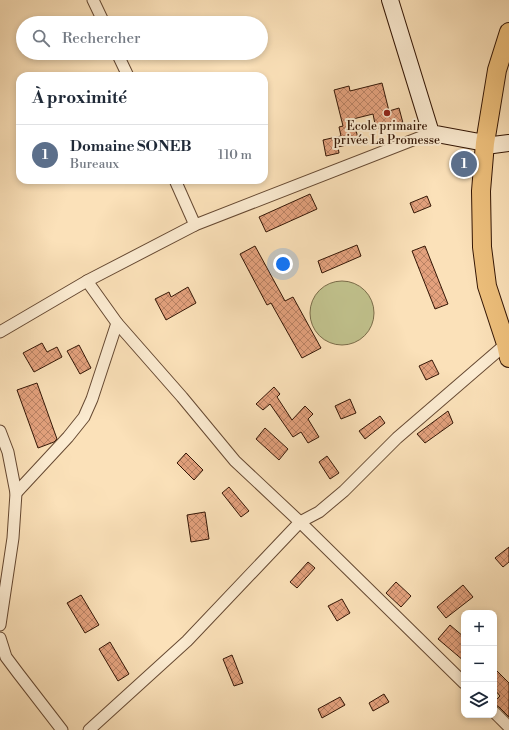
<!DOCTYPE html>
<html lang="fr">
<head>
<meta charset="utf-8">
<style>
  :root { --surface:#fff; --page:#f6f6f7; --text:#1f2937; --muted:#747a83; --line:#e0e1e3; --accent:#ea580c }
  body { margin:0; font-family:"Libre Bodoni",serif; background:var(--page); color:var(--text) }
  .controls { position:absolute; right:12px; bottom:12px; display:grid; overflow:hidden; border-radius:8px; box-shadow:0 2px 6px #0003 }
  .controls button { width:36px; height:36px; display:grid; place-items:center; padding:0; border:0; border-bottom:1px solid var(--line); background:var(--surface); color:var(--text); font:20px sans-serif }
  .you { position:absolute; left:283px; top:264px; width:14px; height:14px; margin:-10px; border:3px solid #fff; border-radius:50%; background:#1a73e8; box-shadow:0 0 0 6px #1a73e833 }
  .badge { display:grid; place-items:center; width:26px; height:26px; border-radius:50%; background:var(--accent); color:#fff; font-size:13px; font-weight:700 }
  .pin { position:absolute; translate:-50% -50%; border:2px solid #fff; box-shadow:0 1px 4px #0006 }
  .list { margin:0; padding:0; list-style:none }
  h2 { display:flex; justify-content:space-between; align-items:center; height:52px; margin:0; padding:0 16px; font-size:17px }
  h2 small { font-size:13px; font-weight:400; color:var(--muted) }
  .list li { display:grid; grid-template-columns:26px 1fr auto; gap:12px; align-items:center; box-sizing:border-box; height:60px; padding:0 16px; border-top:1px solid var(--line) }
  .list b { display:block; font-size:15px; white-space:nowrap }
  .list p { margin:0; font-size:13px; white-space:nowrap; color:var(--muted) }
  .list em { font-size:13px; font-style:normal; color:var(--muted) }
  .icon { flex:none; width:22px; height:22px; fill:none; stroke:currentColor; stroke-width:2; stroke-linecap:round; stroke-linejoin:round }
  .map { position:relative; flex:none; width:509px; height:730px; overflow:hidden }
  .search { position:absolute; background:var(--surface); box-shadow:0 2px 6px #0003; left:16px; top:16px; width:252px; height:44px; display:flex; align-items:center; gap:10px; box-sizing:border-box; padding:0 14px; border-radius:22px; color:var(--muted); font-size:15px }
  .panel { position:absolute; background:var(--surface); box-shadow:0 2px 6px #0003; left:16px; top:72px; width:252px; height:112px; border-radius:12px }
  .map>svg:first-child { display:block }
</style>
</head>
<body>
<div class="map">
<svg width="509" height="730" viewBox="0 0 509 730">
  <defs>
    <pattern id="building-cross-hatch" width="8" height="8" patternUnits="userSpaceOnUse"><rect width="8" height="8" fill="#e3a17d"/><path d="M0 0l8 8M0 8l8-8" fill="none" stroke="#b98264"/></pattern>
  </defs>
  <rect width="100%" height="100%" fill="#fbe1b9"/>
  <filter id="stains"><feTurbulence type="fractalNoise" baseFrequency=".005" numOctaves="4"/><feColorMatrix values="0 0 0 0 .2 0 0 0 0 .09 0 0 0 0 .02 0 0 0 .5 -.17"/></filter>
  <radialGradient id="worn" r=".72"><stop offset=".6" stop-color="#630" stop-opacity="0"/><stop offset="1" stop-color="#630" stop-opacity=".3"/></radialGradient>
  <circle fill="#c1c28d" stroke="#7a6c49" cx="342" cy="313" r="32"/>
  <g fill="url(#building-cross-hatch)" stroke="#341605">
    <polygon points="382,83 389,111 399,108 403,123 376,129 373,114 353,119 359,142 338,147 339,153 326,156 323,140 341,136 339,127 343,126 334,90 349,86 350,91"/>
    <polygon points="310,194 317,209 266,232 259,217"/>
    <polygon points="427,196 431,206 414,213 410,203"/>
    <polygon points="357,245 361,256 322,273 318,261"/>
    <polygon points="255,246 285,301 293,297 321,348 302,358 271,303 267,305 240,254"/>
    <polygon points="425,246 448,304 435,309 412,251"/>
    <polygon points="188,287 196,303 166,320 155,299 169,292 171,297"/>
    <polygon points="42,343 47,352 57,347 62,357 34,372 23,353"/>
    <polygon points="79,345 91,368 80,374 67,351"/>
    <polygon points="432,360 439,374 426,380 419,366"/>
    <polygon points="37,383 57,439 54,442 38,448 17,390"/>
    <polygon points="274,387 280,394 277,397 292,420 305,406 313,414 308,419 319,437 308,443 301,432 293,437 270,404 263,410 256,404"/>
    <polygon points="350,399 356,413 341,419 335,406"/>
    <polygon points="448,411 453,423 425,443 417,434"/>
    <polygon points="380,416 385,423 365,439 359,431"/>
    <polygon points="265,428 288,449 279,460 256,439"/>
    <polygon points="186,453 203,470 194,480 177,463"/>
    <polygon points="327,456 339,473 330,479 319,462"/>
    <polygon points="229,487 249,511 241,517 222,493"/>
    <polygon points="205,512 209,539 191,542 187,515"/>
    <polygon points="509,547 509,562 503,567 495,558"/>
    <polygon points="308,562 315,568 297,588 290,582"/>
    <polygon points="396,582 411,596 401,607 386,593"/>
    <polygon points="463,585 473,597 446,618 437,607"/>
    <polygon points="81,595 99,625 85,633 67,603"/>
    <polygon points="342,599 350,613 337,621 328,606"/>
    <polygon points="450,625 464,637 464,661 438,639"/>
    <polygon points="110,642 129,674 118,681 99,649"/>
    <polygon points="232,655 243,683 234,686 223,659"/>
    <polygon points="494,668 509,683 509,717 499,707 494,704 494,702 500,696 494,689"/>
    <polygon points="384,694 389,702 373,711 369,703"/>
    <polygon points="340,697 345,705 322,718 318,709"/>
  </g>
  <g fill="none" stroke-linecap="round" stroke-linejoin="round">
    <g stroke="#664932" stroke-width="13">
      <g id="street">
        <polyline points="93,0 104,23"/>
        <polyline points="117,53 128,76"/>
        <polyline points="175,180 195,225"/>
        <polyline points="87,281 117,323 182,397 235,461 300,522 464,683"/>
        <polyline points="0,332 87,281 195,225 431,133"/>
        <polyline points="0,431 8,452 16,493 13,538 0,625"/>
        <polyline points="16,493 68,437 84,417 92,399 117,323"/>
        <polyline points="0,638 6,657 18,673 62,730"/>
        <polyline points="494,712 509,727"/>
        <polyline points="89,730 187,641 300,522 319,512 344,491 397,438 506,344"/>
      </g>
    </g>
    <g stroke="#341605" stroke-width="18">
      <polyline id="secondary" points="390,0 431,133 485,143 493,145 509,143"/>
    </g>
    <g stroke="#341605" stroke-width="20">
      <polyline id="primary" points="509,32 497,70 485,143 481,191 482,247 487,286 506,344 509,358"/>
    </g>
    <use href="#street" stroke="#fcecd2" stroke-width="11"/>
    <use href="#secondary" stroke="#fcecd2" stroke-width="16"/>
    <use href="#primary" stroke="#eec07c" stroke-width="18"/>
  </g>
  <circle fill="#8f2418" stroke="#fcecd2" stroke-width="1.5" cx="387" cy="113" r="4"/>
  <g text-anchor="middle" stroke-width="4" stroke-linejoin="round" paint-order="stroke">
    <g font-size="12" fill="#341605" stroke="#fcecd2">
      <text x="387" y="130">Ecole primaire<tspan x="387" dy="14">privée La Promesse</tspan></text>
    </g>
  </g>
  <rect width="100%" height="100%" filter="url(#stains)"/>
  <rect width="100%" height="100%" fill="url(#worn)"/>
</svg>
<div class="controls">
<button>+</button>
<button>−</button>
<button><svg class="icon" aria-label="layers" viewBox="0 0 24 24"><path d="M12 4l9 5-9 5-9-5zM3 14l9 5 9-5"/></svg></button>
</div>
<div class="you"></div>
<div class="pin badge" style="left:464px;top:164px;background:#5c6f8a">1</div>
<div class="search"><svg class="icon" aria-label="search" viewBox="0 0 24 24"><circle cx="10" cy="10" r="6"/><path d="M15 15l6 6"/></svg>Rechercher</div>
<section class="panel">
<h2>À proximité<small></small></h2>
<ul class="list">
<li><span class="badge" style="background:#5c6f8a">1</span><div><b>Domaine SONEB</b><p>Bureaux</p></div><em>110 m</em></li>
</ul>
</section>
</div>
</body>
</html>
